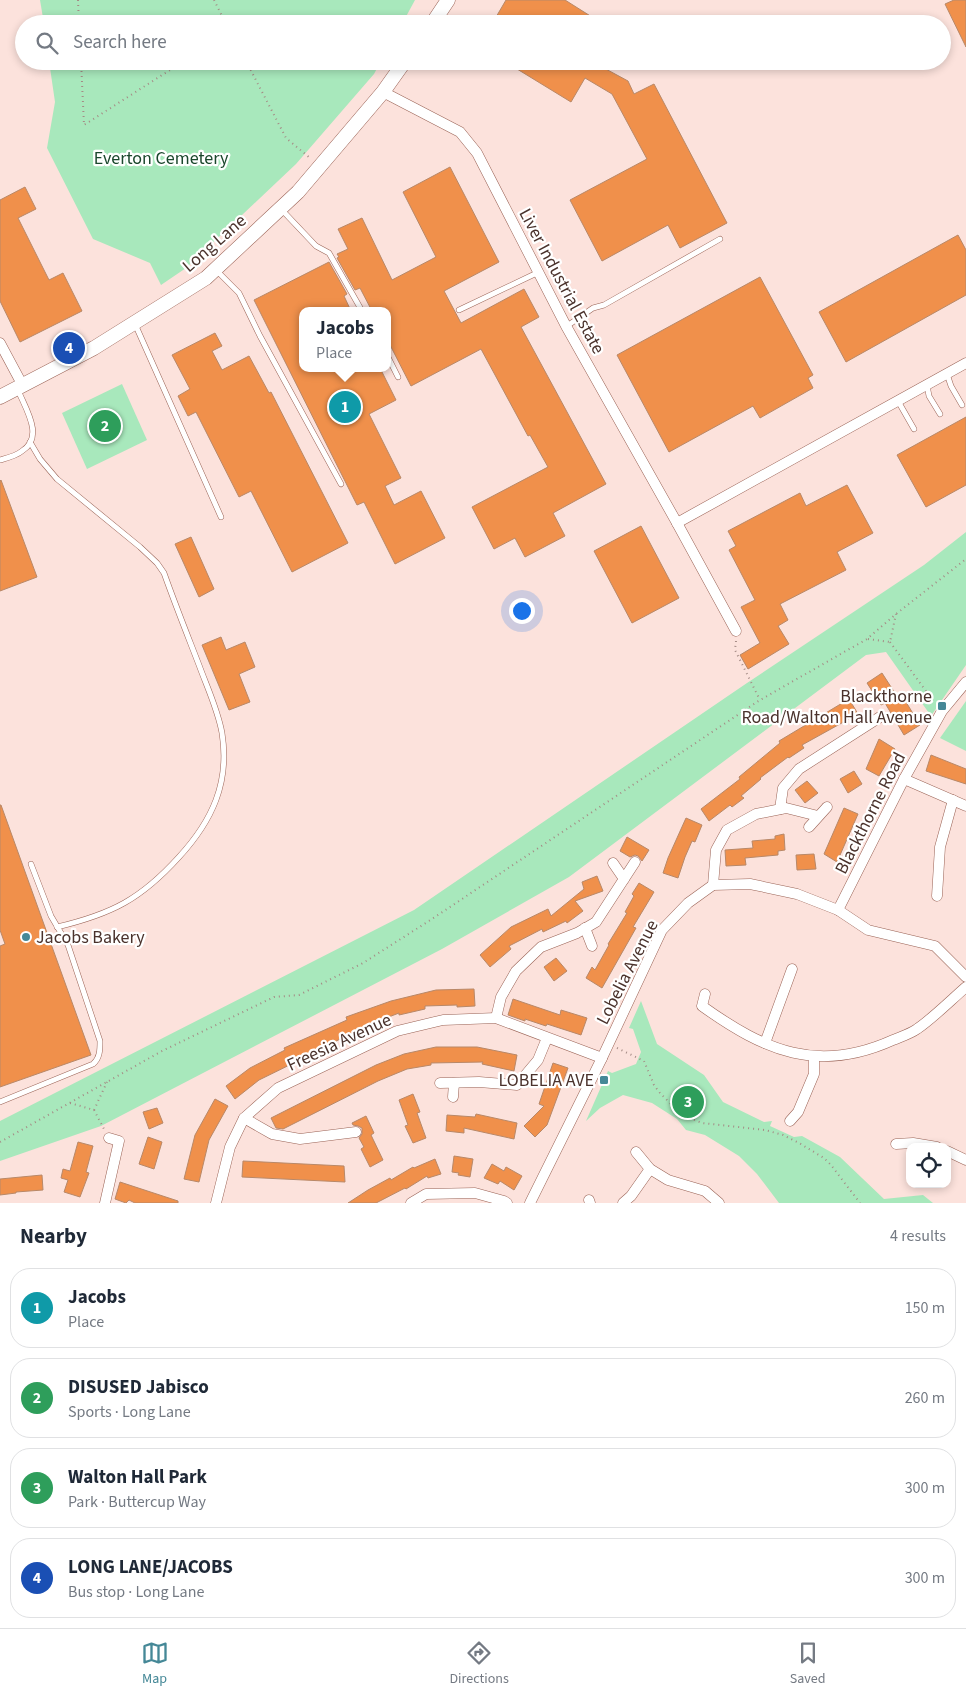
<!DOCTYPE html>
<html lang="en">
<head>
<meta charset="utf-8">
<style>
  :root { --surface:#fff; --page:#f2f2f3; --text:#1f2937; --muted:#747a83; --line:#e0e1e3; --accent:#458897 }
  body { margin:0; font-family:"Source Sans 3",sans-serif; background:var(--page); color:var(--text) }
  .controls { position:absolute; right:15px; bottom:15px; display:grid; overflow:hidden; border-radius:10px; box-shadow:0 2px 8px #0003 }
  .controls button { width:45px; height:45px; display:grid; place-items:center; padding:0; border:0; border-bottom:1px solid var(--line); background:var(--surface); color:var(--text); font:25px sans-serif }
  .you { position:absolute; left:521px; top:610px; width:18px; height:18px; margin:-12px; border:4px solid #fff; border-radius:50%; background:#1a73e8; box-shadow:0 0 0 8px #1a73e833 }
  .badge { display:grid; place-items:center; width:32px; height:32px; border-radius:50%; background:var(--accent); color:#fff; font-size:16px; font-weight:700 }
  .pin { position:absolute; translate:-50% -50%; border:2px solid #fff; box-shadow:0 1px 5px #0006 }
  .popup { position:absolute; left:299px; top:307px; width:92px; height:65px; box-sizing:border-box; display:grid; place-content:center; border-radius:10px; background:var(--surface); filter:drop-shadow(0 1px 4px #0005); font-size:16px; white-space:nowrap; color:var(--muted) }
  .popup b { font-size:19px; color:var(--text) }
  .popup::after { content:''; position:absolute; left:50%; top:100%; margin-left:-10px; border:10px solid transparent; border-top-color:var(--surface) }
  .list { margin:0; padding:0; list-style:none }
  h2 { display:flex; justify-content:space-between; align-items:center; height:65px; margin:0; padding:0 20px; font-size:21px }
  h2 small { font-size:16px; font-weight:400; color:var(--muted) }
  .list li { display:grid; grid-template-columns:32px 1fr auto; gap:15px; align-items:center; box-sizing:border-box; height:80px; margin:0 10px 10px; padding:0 10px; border:1px solid var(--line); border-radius:20px }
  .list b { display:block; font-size:19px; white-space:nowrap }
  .list p { margin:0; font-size:16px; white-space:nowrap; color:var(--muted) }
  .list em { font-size:16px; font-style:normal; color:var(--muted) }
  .icon { flex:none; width:28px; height:28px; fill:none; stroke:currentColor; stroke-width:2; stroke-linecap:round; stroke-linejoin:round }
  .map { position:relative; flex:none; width:966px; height:1203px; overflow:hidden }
  .search { position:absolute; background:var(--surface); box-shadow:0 2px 8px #0003; left:15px; right:15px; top:15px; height:55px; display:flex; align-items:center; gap:12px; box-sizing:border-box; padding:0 18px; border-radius:28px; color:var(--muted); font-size:19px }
  .sheet { height:425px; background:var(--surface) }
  nav { display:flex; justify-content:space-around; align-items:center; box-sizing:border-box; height:70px; border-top:1px solid var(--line); background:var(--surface); font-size:14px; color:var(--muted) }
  nav a { display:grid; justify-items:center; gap:2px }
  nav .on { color:var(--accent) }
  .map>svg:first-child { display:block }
</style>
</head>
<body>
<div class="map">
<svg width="966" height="1203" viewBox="0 0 966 1203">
  <rect width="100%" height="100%" fill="#fce2dc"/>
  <g fill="#a8e8bc">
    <polygon points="40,0 415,0 402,24 44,24"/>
    <polygon points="49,61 381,61 374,74 296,164 186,268 161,285 150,263 93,239 47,148 55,102"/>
    <polygon points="122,384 147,440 87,469 62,413"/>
    <polygon points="966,532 966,665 931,716 886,652 866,655 569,877 442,949 101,1126 0,1161 0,1121 414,910 747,683 924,565"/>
    <polygon points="966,701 966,751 940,738"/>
    <polygon points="641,1001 657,1044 704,1075 723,1102 764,1122 772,1121 770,1126 794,1137 802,1136 840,1157 884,1199 923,1195 933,1203 779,1203 757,1174 739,1156 705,1135 686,1130 677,1119 652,1103 623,1095 600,1108 586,1121 608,1071 612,1073 636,1064 641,1052 633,1029 629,1028"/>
  </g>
  <g fill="#f0904b" stroke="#b88868">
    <polygon points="506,0 565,0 603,24 492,24"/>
    <polygon points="954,0 966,0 966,47 945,4"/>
    <polygon points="504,61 591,61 628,81 634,94 654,84 727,223 680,248 668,225 602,261 570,200 647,159 612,94 585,78 571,102"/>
    <polygon points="450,167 499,262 444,291 461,323 524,289 539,317 521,327 606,484 553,513 565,536 525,557 515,538 494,549 472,507 548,467 530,435 528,436 481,349 411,386 388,341 388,311 372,311 360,288 355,290 337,258 339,257 337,254 348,249 338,229 362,218 392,280 436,257 403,192"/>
    <polygon points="25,187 36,209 18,218 49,280 63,273 82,311 20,342 0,301 0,200"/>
    <polygon points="958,235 966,250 966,295 846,362 819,312"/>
    <polygon points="329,262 347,294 344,296 351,311 302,311 302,368 380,368 396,400 369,414 401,478 385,486 394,505 421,491 445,538 395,564 364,502 357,505 254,300"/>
    <polygon points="760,277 813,375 808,378 813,388 760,418 753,406 669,452 617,355"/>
    <polygon points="215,333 222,346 212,351 222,370 249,356 269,393 271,392 348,543 292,572 251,491 239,497 196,412 188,416 178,396 190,389 172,355"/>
    <polygon points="966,417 966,485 926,507 897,455"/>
    <polygon points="1,480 37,577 0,591 0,481"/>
    <polygon points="847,485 873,533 837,552 846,570 780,604 788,620 778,626 789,644 748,669 740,655 760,643 741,607 755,600 729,550 736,546 728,531 800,493 806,506"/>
    <polygon points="641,526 679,598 632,623 594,551"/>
    <polygon points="191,537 214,589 199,597 175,544"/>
    <polygon points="221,637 226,650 245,642 255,667 239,674 250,702 229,710 202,645"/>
    <polygon points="882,673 902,704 906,702 920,725 904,735 885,703 881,705 867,683"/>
    <polygon points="849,699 858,714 802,745 804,748 789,758 788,757 760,778 761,779 741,796 744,798 732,807 730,805 709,821 701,809 740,779 739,777 780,743 779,741"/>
    <polygon points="879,739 895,749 879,776 866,769"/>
    <polygon points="931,755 966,769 966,784 926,771"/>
    <polygon points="854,771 862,784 848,793 840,779"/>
    <polygon points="807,781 818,793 805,803 795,790"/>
    <polygon points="0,805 1,805 91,1055 0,1087 0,946 5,944 0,930"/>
    <polygon points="844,808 858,814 837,862 824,854"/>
    <polygon points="686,818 702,825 695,842 692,841 685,857 678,878 663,873 668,858"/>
    <polygon points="784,834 785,850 778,851 778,855 745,858 746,865 726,866 725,850 753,848 752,841 775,839 775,836"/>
    <polygon points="627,837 649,850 642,861 638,856 635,855 630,857 620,851"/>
    <polygon points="814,854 816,869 797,870 796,855"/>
    <polygon points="597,876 603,891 575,901 583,911 567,923 566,921 543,932 542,929 509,946 511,949 490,967 480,955 511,927 548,909 551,916 584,889 582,882"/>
    <polygon points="639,883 654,892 633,927 636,928 602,988 586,978 592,967 595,970 609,945 608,944 627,913 625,912 634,896 632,894"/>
    <polygon points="556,958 567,971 554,981 544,967"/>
    <polygon points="474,989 475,1006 457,1007 457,1005 425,1006 425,1009 399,1015 399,1013 368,1025 369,1027 342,1038 316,1052 259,1080 235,1099 226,1086 250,1068 285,1050 284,1048 347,1020 346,1017 391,1001 436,990"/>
    <polygon points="513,999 560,1015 561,1010 587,1018 581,1035 547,1024 546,1026 525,1019 525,1021 508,1015"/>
    <polygon points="436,1047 477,1047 517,1055 514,1071 482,1064 483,1062 431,1063 431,1065 407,1069 378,1081 283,1129 276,1128 271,1118 376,1065 404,1054"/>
    <polygon points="553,1063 568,1068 547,1125 535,1137 524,1126 544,1106 539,1104"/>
    <polygon points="413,1094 420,1112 417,1113 426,1138 413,1143 405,1126 408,1125 399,1100"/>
    <polygon points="215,1099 228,1106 209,1140 199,1182 184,1179 195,1135"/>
    <polygon points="157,1108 163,1123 149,1129 143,1112"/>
    <polygon points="476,1114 517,1123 514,1139 464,1128 464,1133 446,1131 447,1115 475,1117"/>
    <polygon points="366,1116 374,1133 371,1135 383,1160 370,1167 361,1149 364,1147 359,1138 362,1134 362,1128 358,1126 353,1125 352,1123"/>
    <polygon points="148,1137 162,1142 154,1169 139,1164"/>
    <polygon points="78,1142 93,1146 86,1172 89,1173 80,1197 64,1192 68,1180 61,1178 63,1169 70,1171"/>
    <polygon points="454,1156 473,1159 470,1177 458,1175 459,1173 452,1172"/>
    <polygon points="435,1159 441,1174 428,1178 427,1176 406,1189 405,1188 376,1203 348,1203 368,1190 390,1178 391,1180 413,1167 414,1168"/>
    <polygon points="243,1161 344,1166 345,1182 242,1177"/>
    <polygon points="492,1164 504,1171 506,1167 522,1176 514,1190 500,1181 498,1184 484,1178"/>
    <polygon points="42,1175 43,1190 16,1192 16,1193 0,1195 0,1179"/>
    <polygon points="120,1182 178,1201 178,1203 135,1203 129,1200 126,1203 115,1199"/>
  </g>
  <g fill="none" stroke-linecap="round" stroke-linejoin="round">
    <g stroke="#9a6356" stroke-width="6">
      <g id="lane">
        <polyline points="281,209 316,246 329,253 362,311"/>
        <polyline points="216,270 239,293 260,336 341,484"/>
        <polyline points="459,310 539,272"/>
        <polyline points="135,324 221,517"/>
        <polyline points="567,326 593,308 604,305 720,239"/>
        <polyline points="388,357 398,377"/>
        <polyline points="947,374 951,386 962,405"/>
        <polyline points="927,385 929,396 940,414"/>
        <polyline points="898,401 914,429"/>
        <path d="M30,442l10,17 17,20 83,68 17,16 7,10c11,31 23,61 35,92 8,22 19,45 23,68 8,50 -10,88 -43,124 -38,42 -67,57 -122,70"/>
        <path d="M0,460c7,-2 16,-4 22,-9 23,-14 3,-43 -4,-61"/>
        <path d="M0,1102l93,-38c7,-6 7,-14 7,-23l-32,-96 -17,-29 -20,-52"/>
      </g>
    </g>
    <g stroke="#9a6356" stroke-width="11">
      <g id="street">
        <polyline points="383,92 460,132 477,153 566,326 677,523 966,363"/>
        <polyline points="0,343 23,386"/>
        <polyline points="677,523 736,631"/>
        <polyline points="904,779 966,806"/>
        <polyline points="780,809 783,788 799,769 880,717"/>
        <polyline points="809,827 827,807"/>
        <polyline points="613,863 624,879"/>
        <polyline points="713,885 716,850 727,830 756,814 786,808 818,816"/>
        <polyline points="937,896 940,847 953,800"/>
        <polyline points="838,910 904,779 942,711 966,682"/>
        <polyline points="585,928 592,946"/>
        <path d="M705,994l-3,12c63,45 116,68 191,34 7,-3 17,-6 24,-11 15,-10 34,-29 49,-42"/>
        <polyline points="496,1018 501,997 516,971 541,947 577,933 596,922 635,862"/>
        <polyline points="765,1043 792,969"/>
        <polyline points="440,1083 479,1082 517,1085 538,1060 547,1038"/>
        <polyline points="453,1097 454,1083"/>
        <polyline points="244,1118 272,1134 300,1139 356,1132"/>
        <polyline points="790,1121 798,1112 814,1074 814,1057"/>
        <polyline points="896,1144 913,1143 937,1147"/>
        <polyline points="947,1151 966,1160"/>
        <polyline points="636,1152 650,1169 668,1180 705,1191 719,1203"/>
        <polyline points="589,1200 590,1203"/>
        <polyline points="105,1203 119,1141 109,1138"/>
        <polyline points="216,1203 230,1147 244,1118 278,1088 397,1031 443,1020 496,1018 602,1058"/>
        <polyline points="411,1203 426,1194 475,1193 504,1201 507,1203"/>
        <polyline points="530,1203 602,1058 662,930 688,903 713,885 750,884 797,894 838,910 868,930 935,946 966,977"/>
        <polyline points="623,1203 631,1196 650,1169"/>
      </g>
    </g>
    <g stroke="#9a6356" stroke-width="15">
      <g id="secondary">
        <polyline points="432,24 448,0"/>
        <polyline points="0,397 94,348 206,278 298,192 383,92 405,61"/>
      </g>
    </g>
    <g stroke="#a48b85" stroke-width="2" stroke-dasharray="1 4" stroke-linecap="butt">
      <polyline points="78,0 79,24"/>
      <polyline points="214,0 226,24"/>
      <polyline points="81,61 84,125 184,61"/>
      <polyline points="246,61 286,138 310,158"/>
      <polyline points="868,639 890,642 896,614"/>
      <polyline points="736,641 735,650 760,700"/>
      <polyline points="890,642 934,702"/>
      <polyline points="617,1048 644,1061 654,1085 660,1093 682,1115 702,1123 765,1130 783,1135 799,1143 824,1158 831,1165 860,1203"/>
      <polyline points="70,1103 94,1110 104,1129"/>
      <polyline points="94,1110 107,1082"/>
      <polyline points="0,1142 162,1051 274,997 299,995 363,963 432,919 760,700 867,639 896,614 966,559"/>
    </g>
    <use href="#lane" stroke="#fff" stroke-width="5"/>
    <use href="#street" stroke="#fff" stroke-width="10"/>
    <use href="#secondary" stroke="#fff" stroke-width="14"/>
  </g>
  <g fill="#458897" stroke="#fff" stroke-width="2">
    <rect x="937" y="701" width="10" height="10" rx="2.5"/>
    <circle cx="26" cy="937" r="5"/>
    <rect x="599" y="1075" width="10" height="10" rx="2.5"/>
  </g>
  <g text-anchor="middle" stroke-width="4.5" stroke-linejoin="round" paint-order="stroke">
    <g font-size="18" fill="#1a472c" stroke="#fff">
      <text x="161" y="164">Everton Cemetery</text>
    </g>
    <g font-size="18" fill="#4a322c" stroke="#fff">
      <text transform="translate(214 243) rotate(-41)" y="6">Long Lane</text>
      <text transform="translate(562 281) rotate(62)" y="6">Liver Industrial Estate</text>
      <text transform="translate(870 813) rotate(-63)" y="6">Blackthorne Road</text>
      <text transform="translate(627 972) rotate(-63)" y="6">Lobelia Avenue</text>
      <text transform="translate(339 1042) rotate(-25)" y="6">Freesia Avenue</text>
    </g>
    <g font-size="18" fill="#4a322c" stroke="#fff" text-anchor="end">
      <text x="932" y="702">Blackthorne<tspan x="932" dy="21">Road/Walton Hall Avenue</tspan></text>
      <text x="36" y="943" text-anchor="start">Jacobs Bakery</text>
      <text x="594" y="1086">LOBELIA AVE</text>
    </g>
  </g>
</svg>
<div class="controls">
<button><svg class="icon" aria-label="locate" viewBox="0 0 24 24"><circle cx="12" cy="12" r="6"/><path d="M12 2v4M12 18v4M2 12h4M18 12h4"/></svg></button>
</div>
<div class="you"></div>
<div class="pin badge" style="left:345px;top:407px;background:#0f9aa8">1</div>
<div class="popup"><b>Jacobs</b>Place</div>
<div class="pin badge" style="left:105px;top:426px;background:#2e9e5b">2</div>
<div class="pin badge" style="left:688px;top:1102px;background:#2e9e5b">3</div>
<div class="pin badge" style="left:69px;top:348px;background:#1a4fb4">4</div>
<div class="search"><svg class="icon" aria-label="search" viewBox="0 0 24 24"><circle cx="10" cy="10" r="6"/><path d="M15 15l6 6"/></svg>Search here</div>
</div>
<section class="sheet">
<h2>Nearby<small>4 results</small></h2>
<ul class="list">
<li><span class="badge" style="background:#0f9aa8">1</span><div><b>Jacobs</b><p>Place</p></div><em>150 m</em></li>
<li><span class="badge" style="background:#2e9e5b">2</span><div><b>DISUSED Jabisco</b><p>Sports · Long Lane</p></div><em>260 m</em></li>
<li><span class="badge" style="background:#2e9e5b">3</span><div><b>Walton Hall Park</b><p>Park · Buttercup Way</p></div><em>300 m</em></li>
<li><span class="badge" style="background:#1a4fb4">4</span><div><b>LONG LANE/JACOBS</b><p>Bus stop · Long Lane</p></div><em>300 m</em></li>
</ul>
</section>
<nav>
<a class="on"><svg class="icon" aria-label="map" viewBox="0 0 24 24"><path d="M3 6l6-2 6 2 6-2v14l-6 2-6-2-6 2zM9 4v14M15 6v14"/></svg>Map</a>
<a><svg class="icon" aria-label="directions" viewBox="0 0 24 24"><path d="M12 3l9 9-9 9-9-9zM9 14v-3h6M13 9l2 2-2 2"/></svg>Directions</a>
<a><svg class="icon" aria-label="saved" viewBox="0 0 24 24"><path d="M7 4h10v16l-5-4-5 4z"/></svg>Saved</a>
</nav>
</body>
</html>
